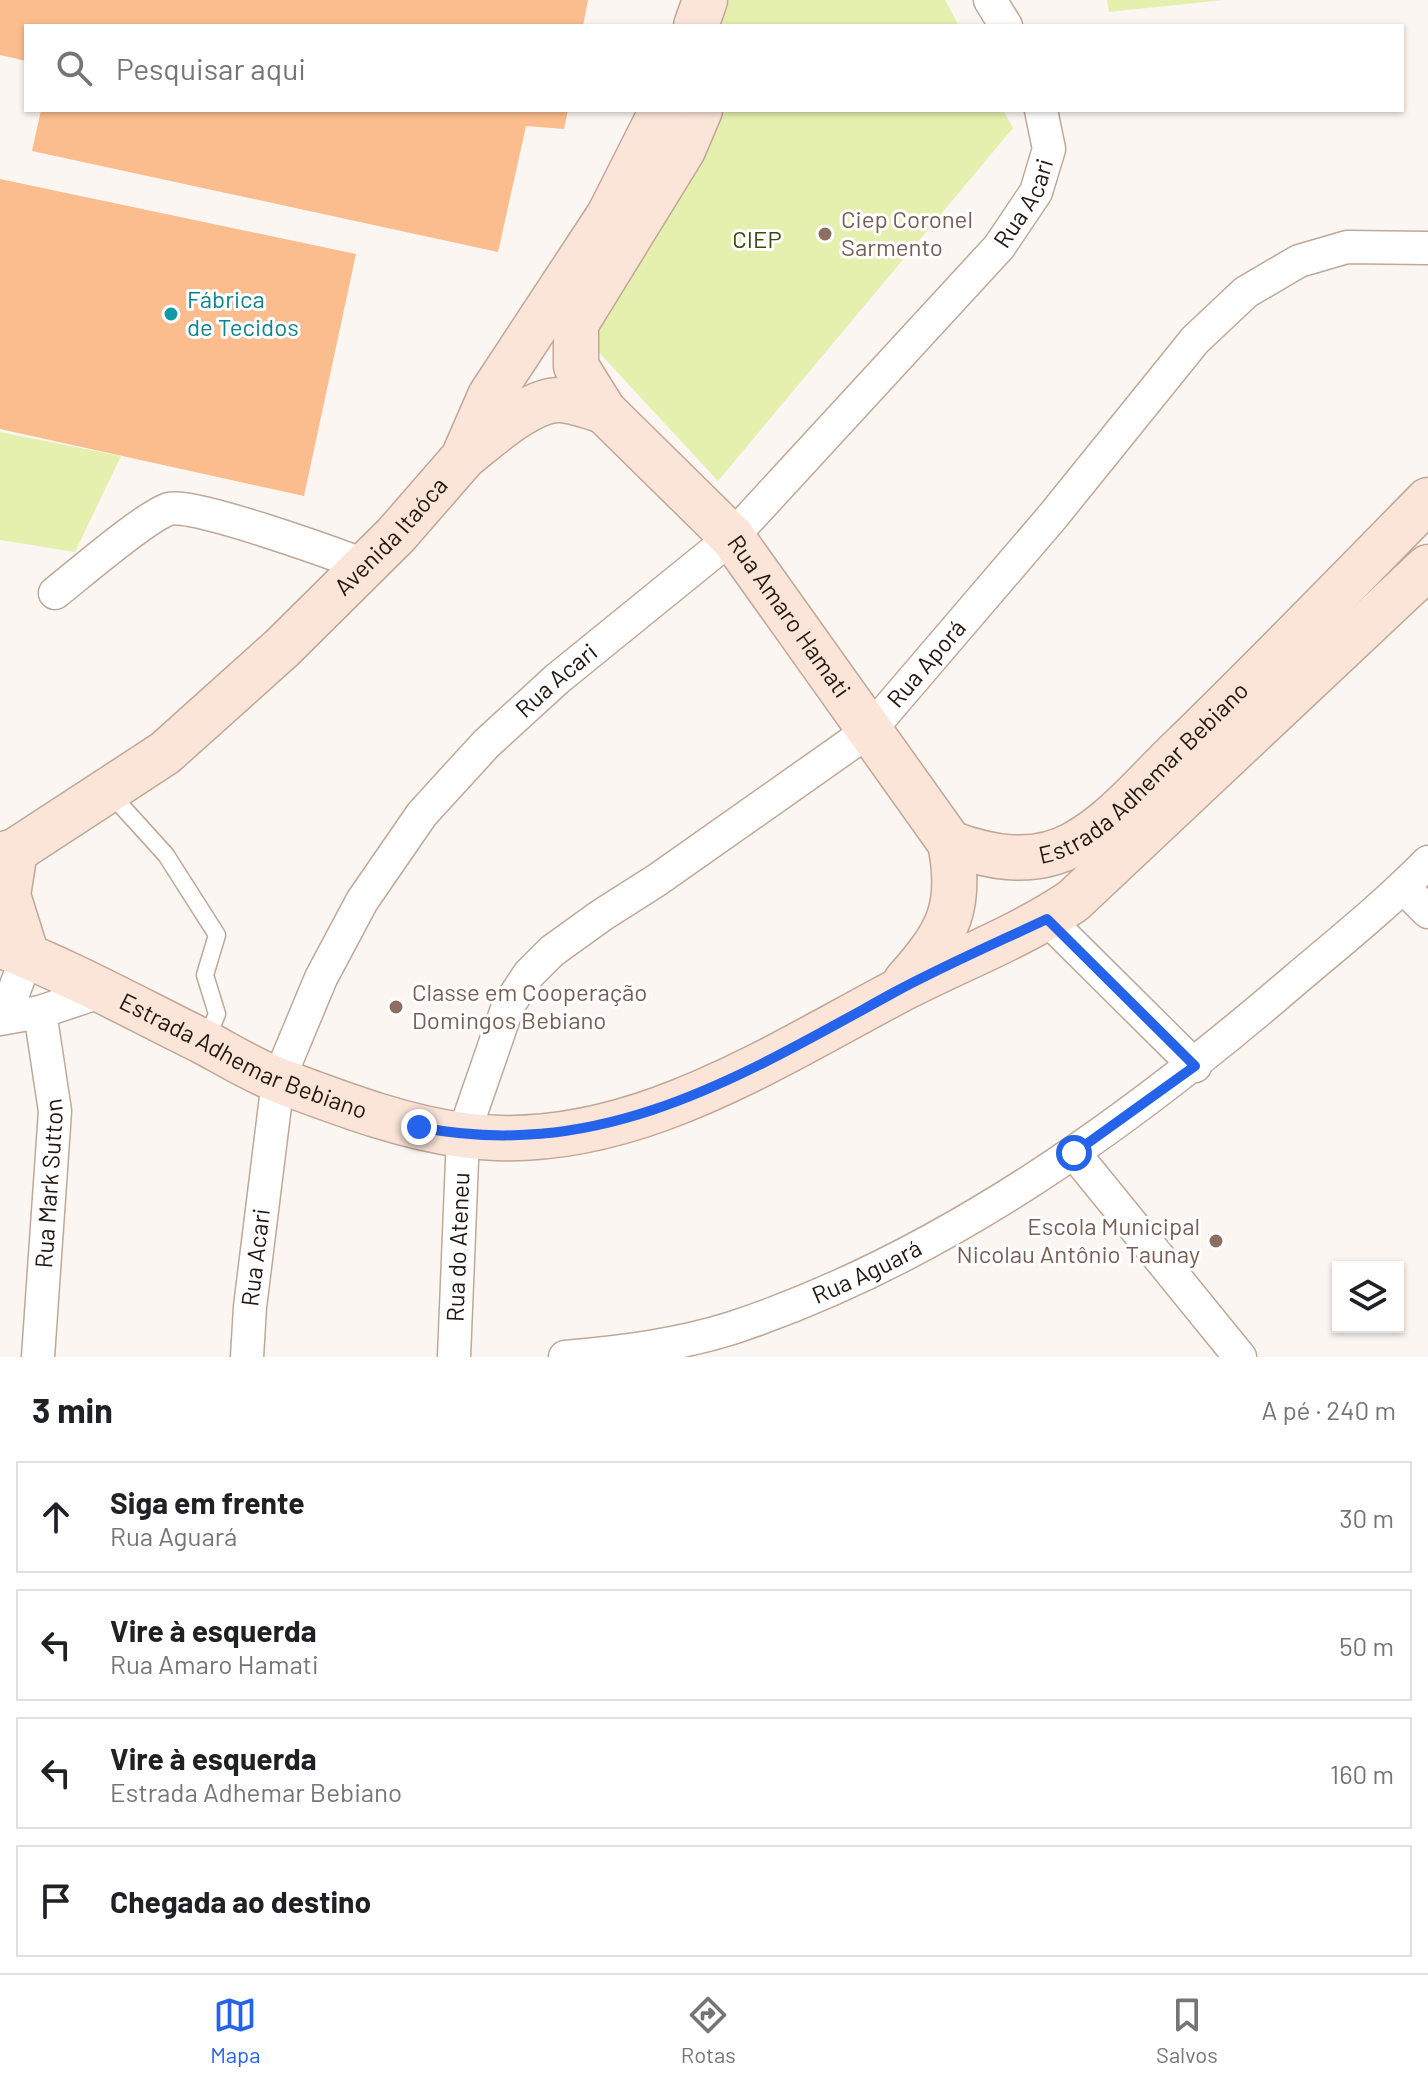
<!DOCTYPE html>
<html lang="pt">
<head>
<meta charset="utf-8">
<style>
  :root { --surface:#fff; --page:#f6f6f6; --text:#202124; --muted:#757577; --line:#e0e0e0; --accent:#2563eb }
  body { margin:0; font-family:Barlow,sans-serif; background:var(--page); color:var(--text) }
  .controls { position:absolute; right:24px; bottom:24px; display:grid; overflow:hidden; border-radius:0px; box-shadow:0 2px 6px #0004 }
  .controls button { width:72px; height:72px; display:grid; place-items:center; padding:0; border:0; border-bottom:2px solid var(--line); background:var(--surface); color:var(--text); font:40px sans-serif }
  .stop { position:absolute; width:24px; height:24px; margin:-18px; border:6px solid #2563eb; border-radius:50%; background:#fff }
  .stop.end { background:#2563eb; border-color:#fff; box-shadow:0 2px 8px #0008 }
  .list { margin:0; padding:0; list-style:none }
  h2 { display:flex; justify-content:space-between; align-items:center; height:104px; margin:0; padding:0 32px; font-size:34px }
  h2 small { font-size:26px; font-weight:400; color:var(--muted) }
  .list li { display:grid; grid-template-columns:52px 1fr auto; gap:24px; align-items:center; box-sizing:border-box; height:112px; margin:0 16px 16px; padding:0 16px; border:2px solid var(--line); border-radius:0px }
  .list b { display:block; font-size:30px; white-space:nowrap }
  .list p { margin:0; font-size:26px; white-space:nowrap; color:var(--muted) }
  .list em { font-size:26px; font-style:normal; color:var(--muted) }
  .icon { flex:none; width:44px; height:44px; fill:none; stroke:currentColor; stroke-width:2; stroke-linecap:round; stroke-linejoin:round }
  .map { position:relative; flex:none; width:1428px; height:1357px; overflow:hidden }
  .search { position:absolute; background:var(--surface); box-shadow:0 2px 6px #0004; left:24px; right:24px; top:24px; height:88px; display:flex; align-items:center; gap:20px; box-sizing:border-box; padding:0 28px; border-radius:0px; color:var(--muted); font-size:30px }
  .sheet { height:616px; background:var(--surface) }
  nav { display:flex; justify-content:space-around; align-items:center; box-sizing:border-box; height:112px; border-top:2px solid var(--line); background:var(--surface); font-size:22px; color:var(--muted) }
  nav a { display:grid; justify-items:center; gap:4px }
  nav .on { color:var(--accent) }
  .map>svg:first-child { display:block }
</style>
</head>
<body>
<div class="map">
<svg width="1428" height="1357" viewBox="0 0 1428 1357">
  <rect width="100%" height="100%" fill="#fbf6f2"/>
  <g fill="#e5f0af">
    <polygon points="729,0 945,0 959,26 717,26"/>
    <polygon points="1107,0 1224,0 1109,12"/>
    <polygon points="679,110 1003,110 1013,128 718,481 580,332"/>
    <polygon points="0,432 121,456 75,552 0,540"/>
  </g>
  <g fill="#fbbd8d">
    <polygon points="0,0 588,0 583,26 26,26 26,61 0,55"/>
    <polygon points="41,110 568,110 564,129 526,126 498,252 32,151"/>
    <polygon points="0,179 356,254 304,496 0,429"/>
  </g>
  <g fill="none" stroke-linecap="round" stroke-linejoin="round">
    <g stroke="#c0a897" stroke-width="19">
      <polyline id="service" points="108,791 166,855 217,935 205,975 217,1014 206,1040"/>
    </g>
    <g stroke="#c0a897" stroke-width="35">
      <g id="minor">
        <polyline points="990,0 1006,26"/>
        <path d="M55,593c23,-18 91,-77 114,-84 23,-7 166,45 195,56"/>
        <polyline points="1403,887 1428,912"/>
        <polyline points="1047,919 1195,1066"/>
        <polyline points="4,1018 27,956"/>
        <polyline points="0,1019 40,1012 103,991"/>
        <polyline points="1074,1153 1240,1357"/>
        <path id="s1" d="M38,1357l17,-246 -15,-99"/>
        <path id="s2" d="M247,1357l3,-50 28,-226 43,-103 41,-77 60,-87 64,-70 71,-65 175,-142 267,-290 37,-55 13,-43 -8,-39"/>
        <path id="s3" d="M454,1357l9,-221 45,-130 21,-32 23,-23 50,-36 55,-35 213,-150 183,-214 142,-176 51,-48 53,-31 48,-14 81,1"/>
        <path id="s4" d="M565,1357c57,-5 113,-12 167,-29 211,-70 398,-206 564,-349 45,-38 91,-75 132,-117"/>
      </g>
    </g>
    <g stroke="#c0a897" stroke-width="47">
      <g id="secondary">
        <polyline points="696,26 705,0"/>
        <path id="s5" d="M700,110l-17,40 -107,174v42l28,45 128,126 218,306c13,64 -2,91 -44,138"/>
        <path d="M465,456c23,-18 66,-58 96,-56 14,1 30,7 43,11"/>
        <path id="s6" d="M950,843c40,15 84,23 124,1 41,-22 75,-65 109,-97 83,-81 164,-164 245,-247"/>
        <polyline points="15,851 8,895 27,956"/>
        <path id="s7" d="M0,855l15,-4 150,-98 117,-105 114,-113 67,-77 27,-62 119,-181 53,-105"/>
        <path id="s8" d="M0,945c70,27 135,63 202,96 26,14 53,31 81,41 57,21 118,45 179,53 157,22 302,-73 434,-143 59,-31 122,-54 177,-91l355,-334"/>
      </g>
    </g>
    <use href="#service" stroke="#fff" stroke-width="16"/>
    <use href="#minor" stroke="#fff" stroke-width="32"/>
    <use href="#secondary" stroke="#fbe4d8" stroke-width="44"/>
  </g>
  <g fill="none" stroke-linecap="round" stroke-linejoin="round">
    <path stroke="#2563eb" stroke-width="10" d="M419,1127c182,36 321,-50 474,-134 50,-27 103,-50 154,-74l148,147 -121,87"/>
  </g>
  <g fill="#8d6e63" stroke="#fff" stroke-width="3">
    <circle cx="825" cy="234" r="8"/>
    <circle cx="396" cy="1007" r="8"/>
    <circle cx="1216" cy="1241" r="8"/>
  </g>
  <circle fill="#0f9aa8" stroke="#fff" stroke-width="3" cx="171" cy="314" r="8"/>
  <g text-anchor="middle" stroke-width="6" stroke-linejoin="round" paint-order="stroke">
    <g font-size="24" fill="#201811" stroke="#fff">
      <text dy="8" stroke="none"><textPath href="#s2" startOffset="1444">Rua Acari</textPath></text>
      <text dy="8" stroke="none"><textPath href="#s7" startOffset="508">Avenida Itaóca</textPath></text>
      <text dy="8" stroke="none"><textPath href="#s5" startOffset="620">Rua Amaro Hamati</textPath></text>
      <text dy="8" stroke="none"><textPath href="#s3" startOffset="904">Rua Aporá</textPath></text>
      <text dy="8" stroke="none"><textPath href="#s2" startOffset="772">Rua Acari</textPath></text>
      <text dy="8" stroke="none"><textPath href="#s6" startOffset="226">Estrada Adhemar Bebiano</textPath></text>
      <text dy="8" stroke="none"><textPath href="#s8" startOffset="268">Estrada Adhemar Bebiano</textPath></text>
      <text dy="8" stroke="none"><textPath href="#s1" startOffset="174">Rua Mark Sutton</textPath></text>
      <text dy="8" stroke="none"><textPath href="#s3" startOffset="110">Rua do Ateneu</textPath></text>
      <text dy="8" stroke="none"><textPath href="#s2" startOffset="100">Rua Acari</textPath></text>
      <text dy="8" stroke="none"><textPath href="#s4" startOffset="316">Rua Aguará</textPath></text>
    </g>
    <g font-size="24" fill="#785e54" stroke="#fff" text-anchor="start">
      <text x="841" y="228">Ciep Coronel<tspan x="841" dy="28">Sarmento</tspan></text>
      <text x="412" y="1001">Classe em Cooperação<tspan x="412" dy="28">Domingos Bebiano</tspan></text>
      <text x="1200" y="1235" text-anchor="end">Escola Municipal<tspan x="1200" dy="28">Nicolau Antônio Taunay</tspan></text>
    </g>
    <g font-size="24" fill="#404711" stroke="#fff">
      <text x="757" y="248">CIEP</text>
    </g>
    <g font-size="24" fill="#0d838f" stroke="#fff" text-anchor="start">
      <text x="187" y="308">Fábrica<tspan x="187" dy="28">de Tecidos</tspan></text>
    </g>
  </g>
</svg>
<div class="controls">
<button><svg class="icon" aria-label="layers" viewBox="0 0 24 24"><path d="M12 4l9 5-9 5-9-5zM3 14l9 5 9-5"/></svg></button>
</div>
<div class="stop" style="left:1074px;top:1153px"></div>
<div class="stop end" style="left:419px;top:1127px"></div>
<div class="search"><svg class="icon" aria-label="search" viewBox="0 0 24 24"><circle cx="10" cy="10" r="6"/><path d="M15 15l6 6"/></svg>Pesquisar aqui</div>
</div>
<section class="sheet">
<h2>3 min<small>A pé · 240 m</small></h2>
<ul class="list">
<li><svg class="icon" aria-label="ahead" viewBox="0 0 24 24"><path d="M12 20V5M6 11l6-6 6 6"/></svg><div><b>Siga em frente</b><p>Rua Aguará</p></div><em>30 m</em></li>
<li><svg class="icon" aria-label="left" viewBox="0 0 24 24"><path d="M17 20v-9H6M10 6l-5 5 5 5"/></svg><div><b>Vire à esquerda</b><p>Rua Amaro Hamati</p></div><em>50 m</em></li>
<li><svg class="icon" aria-label="left" viewBox="0 0 24 24"><path d="M17 20v-9H6M10 6l-5 5 5 5"/></svg><div><b>Vire à esquerda</b><p>Estrada Adhemar Bebiano</p></div><em>160 m</em></li>
<li><svg class="icon" aria-label="arrive" viewBox="0 0 24 24"><path d="M6 21V4h12l-3 4 3 4H6"/></svg><div><b>Chegada ao destino</b></div></li>
</ul>
</section>
<nav>
<a class="on"><svg class="icon" aria-label="map" viewBox="0 0 24 24"><path d="M3 6l6-2 6 2 6-2v14l-6 2-6-2-6 2zM9 4v14M15 6v14"/></svg>Mapa</a>
<a><svg class="icon" aria-label="directions" viewBox="0 0 24 24"><path d="M12 3l9 9-9 9-9-9zM9 14v-3h6M13 9l2 2-2 2"/></svg>Rotas</a>
<a><svg class="icon" aria-label="saved" viewBox="0 0 24 24"><path d="M7 4h10v16l-5-4-5 4z"/></svg>Salvos</a>
</nav>
</body>
</html>
